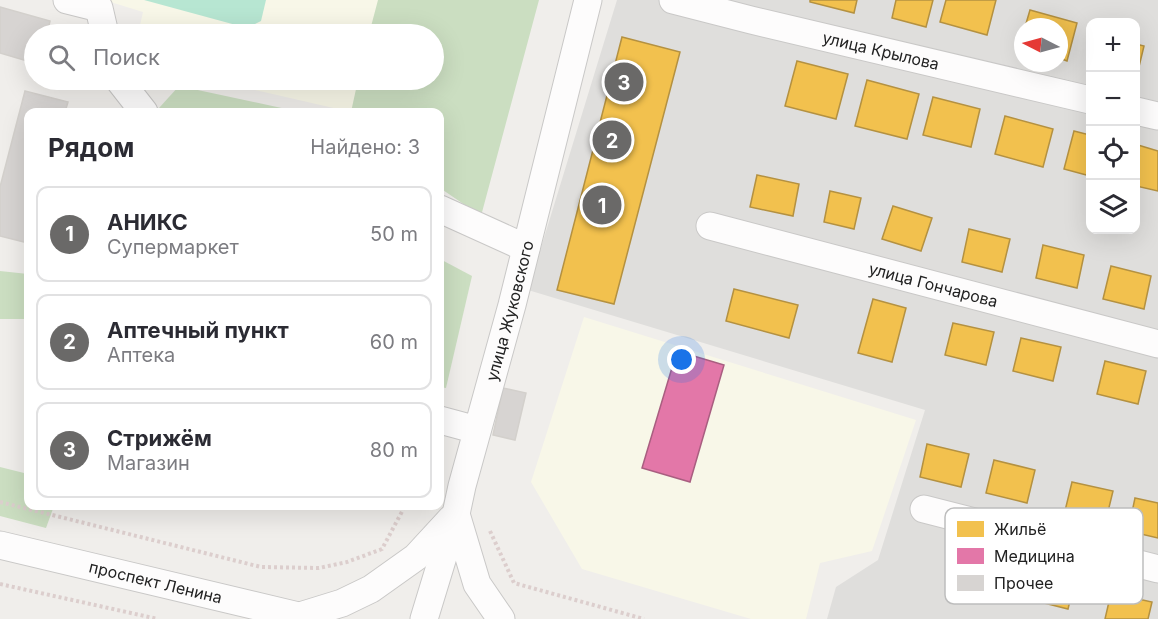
<!DOCTYPE html>
<html lang="ru">
<head>
<meta charset="utf-8">
<style>
  :root { --surface:#fff; --page:#f2f2f3; --text:#2b2b33; --muted:#7c7c81; --line:#e1e1e2; --accent:#6a6968 }
  body { margin:0; font-family:Inter,sans-serif; background:var(--page); color:var(--text) }
  .controls { position:absolute; right:18px; top:18px; display:grid; overflow:hidden; border-radius:12px; box-shadow:0 6px 24px #0002 }
  .controls button { width:54px; height:54px; display:grid; place-items:center; padding:0; border:0; border-bottom:2px solid var(--line); background:var(--surface); color:var(--text); font:30px sans-serif }
  .compass { position:absolute; left:1014px; top:18px; width:54px; height:54px; border-radius:50%; background:var(--surface); box-shadow:0 6px 24px #0002; rotate:276deg }
  .you { position:absolute; left:682px; top:360px; width:21px; height:21px; margin:-15px; border:4px solid #fff; border-radius:50%; background:#1a73e8; box-shadow:0 0 0 9px #1a73e833 }
  .badge { display:grid; place-items:center; width:39px; height:39px; border-radius:50%; background:var(--accent); color:#fff; font-size:20px; font-weight:700 }
  .pin { position:absolute; translate:-50% -50%; border:3px solid #fff; box-shadow:0 2px 6px #0006 }
  .list { margin:0; padding:0; list-style:none }
  h2 { display:flex; justify-content:space-between; align-items:center; height:78px; margin:0; padding:0 24px; font-size:26px }
  h2 small { font-size:20px; font-weight:400; color:var(--muted) }
  .list li { display:grid; grid-template-columns:39px 1fr auto; gap:18px; align-items:center; box-sizing:border-box; height:96px; margin:0 12px 12px; padding:0 12px; border:2px solid var(--line); border-radius:12px }
  .list b { display:block; font-size:22px; white-space:nowrap }
  .list p { margin:0; font-size:20px; white-space:nowrap; color:var(--muted) }
  .list em { font-size:20px; font-style:normal; color:var(--muted) }
  .icon { flex:none; width:33px; height:33px; fill:none; stroke:currentColor; stroke-width:2; stroke-linecap:round; stroke-linejoin:round }
  .map { position:relative; flex:none; width:1158px; height:619px; overflow:hidden }
  .search { position:absolute; background:var(--surface); box-shadow:0 6px 24px #0002; left:24px; top:24px; width:420px; height:66px; display:flex; align-items:center; gap:15px; box-sizing:border-box; padding:0 21px; border-radius:33px; color:var(--muted); font-size:22px }
  .panel { position:absolute; background:var(--surface); box-shadow:0 6px 24px #0002; left:24px; top:108px; width:420px; height:402px; border-radius:12px }
  .map>svg:first-child { display:block }
</style>
</head>
<body>
<div class="map">
<svg width="1158" height="619" viewBox="0 0 1158 619">
  <rect width="100%" height="100%" fill="#f0eeeb"/>
  <path fill="#dfdedc" fill-rule="evenodd" d="M617,0h541v619h-331l9,-32 42,-27 47,-150 -397,-120zM1090,22h46v208h-46zM1023,27h36v36h-36z"/>
  <g fill="#f8f7e8">
    <polygon points="104,0 523,0 440,112 351,112 211,80 434,80 434,34 138,34 143,12"/>
    <polygon points="584,317 916,420 872,551 820,563 806,619 751,619 582,569 531,482"/>
  </g>
  <g fill="#cbdec1">
    <polygon points="378,0 539,0 481,216 440,188 440,112 351,112 358,80 434,80 434,34 369,34"/>
    <polygon points="179,86 300,112 175,112 159,108"/>
    <polygon points="440,259 472,276 446,388 440,387"/>
    <polygon points="0,271 28,274 28,319 0,319"/>
    <polygon points="0,467 28,474 28,506 54,506 46,528 0,516"/>
  </g>
  <polygon fill="#b7e6d2" points="144,0 266,0 261,21 247,28"/>
  <g fill="#f2c14e" stroke="#b49141" stroke-width="1.5">
    <polygon points="810,0 857,0 854,13 810,2"/>
    <polygon points="896,0 933,0 926,27 892,18"/>
    <polygon points="946,0 996,0 987,35 940,22"/>
    <polygon points="1030,10 1077,23 1067,61 1059,58 1059,27 1025,27"/>
    <polygon points="622,37 680,52 614,304 557,290"/>
    <polygon points="1136,44 1144,46 1136,79"/>
    <polygon points="797,61 848,74 836,119 785,106"/>
    <polygon points="867,80 919,94 907,139 855,126"/>
    <polygon points="933,97 980,109 971,147 923,135"/>
    <polygon points="1005,116 1053,129 1043,167 995,154"/>
    <polygon points="1074,131 1090,135 1090,176 1064,169"/>
    <polygon points="1138,145 1158,151 1158,191 1136,186 1136,156"/>
    <polygon points="757,175 799,184 793,216 750,207"/>
    <polygon points="830,191 861,198 854,229 824,222"/>
    <polygon points="893,206 932,218 921,251 882,239"/>
    <polygon points="969,229 1010,239 1002,272 962,262"/>
    <polygon points="1043,245 1084,255 1077,288 1036,278"/>
    <polygon points="1111,266 1151,276 1144,309 1103,299"/>
    <polygon points="734,289 798,305 789,338 726,321"/>
    <polygon points="873,299 906,308 892,362 858,353"/>
    <polygon points="953,323 994,332 986,365 945,355"/>
    <polygon points="1021,338 1061,347 1053,381 1013,371"/>
    <polygon points="1105,361 1146,371 1138,404 1097,394"/>
    <polygon points="927,444 969,454 961,487 920,477"/>
    <polygon points="994,460 1035,470 1027,503 986,493"/>
    <polygon points="1072,482 1113,491 1105,524 1064,515"/>
    <polygon points="1135,498 1158,503 1158,538 1128,531"/>
    <polygon points="1035,566 1076,576 1068,609 1028,599"/>
    <polygon points="1111,593 1152,602 1148,619 1105,619"/>
  </g>
  <polygon fill="#e377a8" stroke="#a95e80" stroke-width="1.5" points="677,351 724,365 690,482 642,468"/>
  <g fill="#d7d4d2" stroke="#d3d0cc" stroke-width="1.5">
    <polygon points="0,7 50,21 47,34 34,34 34,63 0,53"/>
    <polygon points="25,91 68,102 65,112 28,112 28,243 0,236 0,187"/>
    <polygon points="503,388 526,393 515,440 493,435"/>
  </g>
  <g fill="none" stroke-linecap="round" stroke-linejoin="round">
    <g stroke="#c9c8c7" stroke-width="29">
      <g id="minor">
        <polyline points="67,0 99,8 105,34"/>
        <path id="s1" d="M673,0l78,20 339,80"/>
        <polyline points="119,80 144,112"/>
        <polyline points="1136,111 1158,116"/>
        <polyline points="440,209 526,248"/>
        <path id="s2" d="M710,226l448,118"/>
        <polyline points="440,420 477,430"/>
        <polyline points="924,509 1158,569"/>
        <polyline points="456,514 477,584 501,619"/>
        <path id="s3" d="M0,545l311,74"/>
        <polyline points="300,616 342,603 371,589 416,557 451,519"/>
        <path id="s4" d="M424,619l32,-105 6,-28 50,-181 76,-305"/>
      </g>
    </g>
    <g stroke="#dccecd" stroke-width="4" stroke-dasharray="3 3" stroke-linecap="butt">
      <polyline points="0,502 261,567 319,568 347,562 382,549 405,506"/>
      <polyline points="490,531 514,583 644,619"/>
      <polyline points="0,584 158,619"/>
    </g>
    <use href="#minor" stroke="#fdfcfc" stroke-width="27"/>
  </g>
  <g text-anchor="middle" stroke-width="6" stroke-linejoin="round" paint-order="stroke">
    <g font-size="16" fill="#222" stroke="#fff">
      <text dy="6" stroke="none"><textPath href="#s1" startOffset="214">улица Крылова</textPath></text>
      <text dy="6" stroke="none"><textPath href="#s2" startOffset="231">улица Гончарова</textPath></text>
      <text dy="6" stroke="none"><textPath href="#s4" startOffset="320">улица Жуковского</textPath></text>
      <text dy="6" stroke="none"><textPath href="#s3" startOffset="160">проспект Ленина</textPath></text>
    </g>
  </g>
  <rect x="945" y="508" width="198" height="96" rx="9" fill="#fff" stroke="#bdbdbd" stroke-width="1.5"/>
  <rect x="957" y="521" width="27" height="16" fill="#f2c14e"/>
  <rect x="957" y="548" width="27" height="16" fill="#e377a8"/>
  <rect x="957" y="575" width="27" height="16" fill="#d7d4d2"/>
  <g font-size="16" fill="#222">
    <text x="994" y="535">Жильё</text>
    <text x="994" y="562">Медицина</text>
    <text x="994" y="589">Прочее</text>
  </g>
</svg>
<div class="controls">
<button>+</button>
<button>−</button>
<button><svg class="icon" aria-label="locate" viewBox="0 0 24 24"><circle cx="12" cy="12" r="6"/><path d="M12 2v4M12 18v4M2 12h4M18 12h4"/></svg></button>
<button><svg class="icon" aria-label="layers" viewBox="0 0 24 24"><path d="M12 4l9 5-9 5-9-5zM3 14l9 5 9-5"/></svg></button>
</div>
<svg class="compass" viewBox="-18 -18 36 36"><path d="M0-13l5 13h-10z" fill="#e53935"/><path d="M0 13l5-13h-10z" fill="#7c7c81"/></svg>
<div class="you"></div>
<div class="pin badge" style="left:602px;top:205px">1</div>
<div class="pin badge" style="left:612px;top:140px">2</div>
<div class="pin badge" style="left:624px;top:82px">3</div>
<div class="search"><svg class="icon" aria-label="search" viewBox="0 0 24 24"><circle cx="10" cy="10" r="6"/><path d="M15 15l6 6"/></svg>Поиск</div>
<section class="panel">
<h2>Рядом<small>Найдено: 3</small></h2>
<ul class="list">
<li><span class="badge">1</span><div><b>АНИКС</b><p>Супермаркет</p></div><em>50 m</em></li>
<li><span class="badge">2</span><div><b>Аптечный пункт</b><p>Аптека</p></div><em>60 m</em></li>
<li><span class="badge">3</span><div><b>Стрижём</b><p>Магазин</p></div><em>80 m</em></li>
</ul>
</section>
</div>
</body>
</html>
